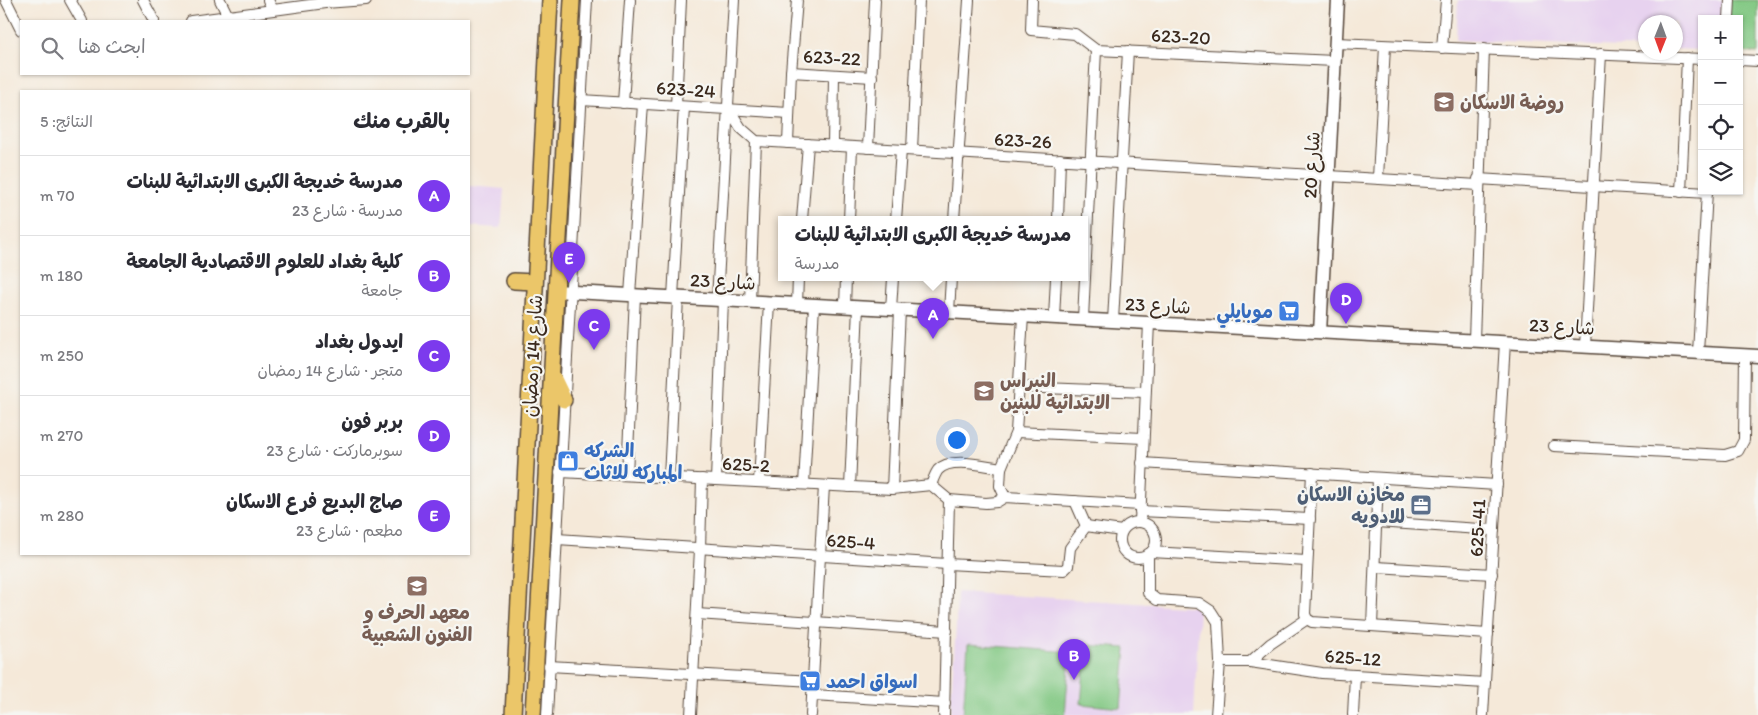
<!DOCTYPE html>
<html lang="ar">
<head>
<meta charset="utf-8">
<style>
  :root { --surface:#fff; --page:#f7f7f7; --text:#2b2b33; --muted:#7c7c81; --line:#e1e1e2; --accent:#7c3aed }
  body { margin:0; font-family:Itim,"Playpen Sans Arabic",sans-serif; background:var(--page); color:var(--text); direction:rtl }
  .controls { position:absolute; right:15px; top:15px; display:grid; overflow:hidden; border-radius:0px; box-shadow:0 1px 4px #0004 }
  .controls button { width:45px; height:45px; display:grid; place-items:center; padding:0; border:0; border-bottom:1px solid var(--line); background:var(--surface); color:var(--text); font:25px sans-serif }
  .compass { position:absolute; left:1638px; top:15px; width:45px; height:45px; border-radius:50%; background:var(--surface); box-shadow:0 1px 4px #0004; rotate:181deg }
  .you { position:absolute; left:956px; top:439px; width:18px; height:18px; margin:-12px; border:4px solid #fff; border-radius:50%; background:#1a73e8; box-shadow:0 0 0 8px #1a73e833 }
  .badge { display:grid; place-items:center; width:32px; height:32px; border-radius:50%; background:var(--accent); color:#fff; font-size:16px; font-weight:700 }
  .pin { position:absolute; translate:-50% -41px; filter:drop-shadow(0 1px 2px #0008) }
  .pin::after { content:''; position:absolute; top:26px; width:18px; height:15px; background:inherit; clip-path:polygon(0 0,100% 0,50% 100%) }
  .popup { position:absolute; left:778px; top:216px; width:310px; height:65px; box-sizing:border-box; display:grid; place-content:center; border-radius:0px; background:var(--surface); filter:drop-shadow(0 1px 4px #0005); font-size:16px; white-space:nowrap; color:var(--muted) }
  .popup b { font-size:19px; color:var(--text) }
  .popup::after { content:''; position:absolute; left:50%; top:100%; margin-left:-10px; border:10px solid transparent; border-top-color:var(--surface) }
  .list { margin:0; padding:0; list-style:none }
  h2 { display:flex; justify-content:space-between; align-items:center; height:65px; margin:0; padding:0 20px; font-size:21px }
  h2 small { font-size:16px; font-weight:400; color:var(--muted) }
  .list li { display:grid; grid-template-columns:32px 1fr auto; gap:15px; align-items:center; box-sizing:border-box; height:80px; padding:0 20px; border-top:1px solid var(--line) }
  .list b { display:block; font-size:19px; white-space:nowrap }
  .list p { margin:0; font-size:16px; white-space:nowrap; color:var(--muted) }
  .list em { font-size:16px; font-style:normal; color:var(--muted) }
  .icon { flex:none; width:28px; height:28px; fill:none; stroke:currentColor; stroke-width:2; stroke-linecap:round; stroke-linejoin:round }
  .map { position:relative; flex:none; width:1758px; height:715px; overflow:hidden; direction:ltr }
  .search { position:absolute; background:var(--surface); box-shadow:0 1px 4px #0004; left:20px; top:20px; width:450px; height:55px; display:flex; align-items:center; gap:12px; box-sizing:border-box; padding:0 18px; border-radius:0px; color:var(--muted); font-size:19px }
  .panel { position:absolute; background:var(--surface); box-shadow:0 1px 4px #0004; left:20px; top:90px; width:450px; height:465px; border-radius:0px; direction:rtl }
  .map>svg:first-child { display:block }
</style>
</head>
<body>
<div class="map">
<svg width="1758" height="715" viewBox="0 0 1758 715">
  <rect width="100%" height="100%" fill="#f6f6f2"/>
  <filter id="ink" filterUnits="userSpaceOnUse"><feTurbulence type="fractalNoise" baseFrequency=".02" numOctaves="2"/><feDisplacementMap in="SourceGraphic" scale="10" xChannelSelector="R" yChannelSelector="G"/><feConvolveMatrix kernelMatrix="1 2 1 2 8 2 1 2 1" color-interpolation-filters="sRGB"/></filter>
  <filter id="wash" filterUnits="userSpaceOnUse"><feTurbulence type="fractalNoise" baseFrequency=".0096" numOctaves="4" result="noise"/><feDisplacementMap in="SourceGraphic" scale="20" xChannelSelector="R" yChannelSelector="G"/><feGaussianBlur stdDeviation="1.12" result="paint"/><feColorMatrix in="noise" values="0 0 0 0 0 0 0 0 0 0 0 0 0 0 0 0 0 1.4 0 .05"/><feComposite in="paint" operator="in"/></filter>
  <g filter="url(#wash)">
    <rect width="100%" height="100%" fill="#f5e9d9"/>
    <g fill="#e7d2ef">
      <polygon points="1458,0 1724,0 1723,19 1702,19 1702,50 1676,49 1676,22 1646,22 1645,48 1456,40"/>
      <polygon points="469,186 504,189 501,228 469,226"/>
      <polygon points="957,592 1199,607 1194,715 950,715 956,627"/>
    </g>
    <g fill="#82c883" stroke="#5e7950">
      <polygon points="1724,0 1758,0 1758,53 1739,52 1739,19 1723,19"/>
      <polygon points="968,644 1070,652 1065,715 963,715"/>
      <polygon points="1086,645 1126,648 1121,708 1081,704"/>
    </g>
  </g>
  <g filter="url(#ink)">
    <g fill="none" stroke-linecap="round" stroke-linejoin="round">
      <g stroke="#57473a" stroke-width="12">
        <g id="minor">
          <polyline points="6,0 21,30"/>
          <polyline points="70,0 82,21"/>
          <polyline points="143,0 154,21"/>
          <polyline points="220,0 228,16"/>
          <polyline points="268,0 273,10"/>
          <polyline points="1032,0 1031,30 1075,34 1096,50 1335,61"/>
          <polyline points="1729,19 1730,0"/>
          <polyline points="191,21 325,3 366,0"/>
          <polyline points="1336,43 1702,59"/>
          <polyline points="1442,48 1446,0"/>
          <polyline points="1739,60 1758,61"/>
          <polyline points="791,72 872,77"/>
          <polyline points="581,100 789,113"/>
          <polyline points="623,103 630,0"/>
          <polyline points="676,106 681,0"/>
          <polyline points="729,109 741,128 756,141 1478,185"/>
          <polyline points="788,143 791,72 797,0"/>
          <polyline points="833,146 834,75"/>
          <polyline points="868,148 875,0"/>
          <polyline points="912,150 919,0"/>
          <polyline points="1378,178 1385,46"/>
          <polyline points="1478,179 1707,193"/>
          <polyline points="1681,192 1687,58"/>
          <polyline points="802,220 808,144"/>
          <polyline points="849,220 852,147"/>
          <polyline points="896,220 901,150"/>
          <polyline points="954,220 969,0"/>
          <polyline points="1058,220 1060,159"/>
          <polyline points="630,295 643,104"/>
          <polyline points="673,297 684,107"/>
          <polyline points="717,300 734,0"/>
          <polyline points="750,302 756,141"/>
          <polyline points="797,304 798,278"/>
          <polyline points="845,306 846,278"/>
          <polyline points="891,309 893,278"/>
          <polyline points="949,312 951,278"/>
          <polyline points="1054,318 1056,278"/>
          <polyline points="1083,319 1096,50"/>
          <polyline points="1113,321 1128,51"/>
          <polyline points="1474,340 1484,49"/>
          <polyline points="1585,346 1601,54"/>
          <polyline points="1698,353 1707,191"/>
          <polyline points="1018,387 1145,392"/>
          <polyline points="1016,432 1143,438"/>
          <polyline points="1554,446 1725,455 1738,451 1744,440 1745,355"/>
          <polyline points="1142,463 1497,485"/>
          <polyline points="560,472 892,489 931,485 949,500 986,503 997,502 1005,497 1140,505"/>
          <polyline points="1312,473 1305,614 1307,619 1312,622 1488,634"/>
          <polyline points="627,475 635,295"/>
          <polyline points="669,478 678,298"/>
          <polyline points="716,480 723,300"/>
          <polyline points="759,482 769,303"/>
          <polyline points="804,484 814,305"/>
          <path d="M931,485c2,-5 4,-11 7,-15 12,-14 47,-4 63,-2"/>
          <polyline points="850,487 858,307"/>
          <polyline points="892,489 900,310"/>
          <polyline points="1005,497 1000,486 1001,468 1016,432 1023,316"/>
          <polyline points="1140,511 1310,519"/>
          <polyline points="1140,522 1149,323"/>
          <polyline points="1377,522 1494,530"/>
          <circle cx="1138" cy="540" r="18"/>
          <polyline points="1086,526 1122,531"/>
          <polyline points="557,539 947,564 1064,570 1068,566 1070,548 1086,526 1075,501"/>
          <polyline points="1151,552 1307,561"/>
          <polyline points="1148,554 1148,593 1157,600 1199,603 1211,611 1218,622 1220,662 1216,715"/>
          <polyline points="1376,567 1492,574"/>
          <polyline points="697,614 947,631"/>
          <polyline points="1372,626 1378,478"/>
          <polyline points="1220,662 1250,662 1322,673 1485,683"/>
          <polyline points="1250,662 1270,644 1307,619"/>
          <polyline points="549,666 813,681"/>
          <polyline points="813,695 945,703"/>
          <polyline points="547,715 587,0"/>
          <polyline points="691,715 700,549 702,479"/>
          <polyline points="811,715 824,486"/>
          <polyline points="944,715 949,500"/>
          <polyline points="1353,715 1355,675"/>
          <polyline points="1483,715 1505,342"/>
        </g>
      </g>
      <g stroke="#57473a" stroke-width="15">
        <g id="tertiary">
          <polyline points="555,291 1758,356"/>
          <polyline points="1320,332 1338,0"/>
        </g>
      </g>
      <g stroke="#57473a" stroke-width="18">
        <g id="primary">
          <polyline points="514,281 535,282"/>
          <polyline points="552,375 564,400"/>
          <polyline points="513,715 550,0"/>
          <polyline points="533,715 572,0"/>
        </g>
      </g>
      <use href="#minor" stroke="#fff" stroke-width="10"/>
      <use href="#tertiary" stroke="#fff" stroke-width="12"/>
      <use href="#primary" stroke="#ebc669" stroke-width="15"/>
    </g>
  </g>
  <defs>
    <g id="school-square" transform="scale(1.125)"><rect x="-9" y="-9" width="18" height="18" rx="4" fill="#8d6e63" stroke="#f6f6f2"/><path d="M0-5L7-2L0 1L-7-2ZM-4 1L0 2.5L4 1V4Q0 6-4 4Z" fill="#fff"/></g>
    <g id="supermarket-square" transform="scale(1.125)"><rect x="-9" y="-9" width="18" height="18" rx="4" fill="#3f7fe0" stroke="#f6f6f2"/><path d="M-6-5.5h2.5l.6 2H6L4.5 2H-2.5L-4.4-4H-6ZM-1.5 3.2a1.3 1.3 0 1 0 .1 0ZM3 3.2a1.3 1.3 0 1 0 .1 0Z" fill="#fff"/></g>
    <g id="shop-square" transform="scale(1.125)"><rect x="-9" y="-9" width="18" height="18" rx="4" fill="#3f7fe0" stroke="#f6f6f2"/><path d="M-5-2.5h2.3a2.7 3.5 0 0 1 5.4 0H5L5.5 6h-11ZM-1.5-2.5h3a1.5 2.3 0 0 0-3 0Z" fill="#fff"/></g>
    <g id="office-square" transform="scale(1.125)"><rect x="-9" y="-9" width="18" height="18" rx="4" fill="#5c6f8a" stroke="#f6f6f2"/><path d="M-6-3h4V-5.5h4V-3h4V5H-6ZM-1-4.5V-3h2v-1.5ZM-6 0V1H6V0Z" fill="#fff"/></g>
  </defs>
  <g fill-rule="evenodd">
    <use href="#school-square" x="1444" y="102"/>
    <use href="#supermarket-square" x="1289" y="311"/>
    <use href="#school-square" x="984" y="391"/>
    <use href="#shop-square" x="568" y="461"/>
    <use href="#office-square" x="1421" y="505"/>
    <use href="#school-square" x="417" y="586"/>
    <use href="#supermarket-square" x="810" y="681"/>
  </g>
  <g text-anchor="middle" stroke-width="4.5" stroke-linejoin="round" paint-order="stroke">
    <g font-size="19" fill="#3b2a1e" stroke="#f6f6f2">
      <text transform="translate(1181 36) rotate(3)" y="7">623-20</text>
      <text transform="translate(832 57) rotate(3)" y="7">623-22</text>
      <text transform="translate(686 89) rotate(4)" y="7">623-24</text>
      <text transform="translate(1023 140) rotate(3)" y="7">623-26</text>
      <text transform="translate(1311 165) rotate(-87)" y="7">شارع 20</text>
      <text transform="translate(723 281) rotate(3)" y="7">شارع 23</text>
      <text transform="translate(1158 305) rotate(3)" y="7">شارع 23</text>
      <text transform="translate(1562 326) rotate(3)" y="7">شارع 23</text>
      <text transform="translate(532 356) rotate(-87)" y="7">شارع 14 رمضان</text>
      <text transform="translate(746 464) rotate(3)" y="7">625-2</text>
      <text transform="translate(1477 528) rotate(-87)" y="7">625-41</text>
      <text transform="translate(851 541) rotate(4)" y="7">625-4</text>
      <text transform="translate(1353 657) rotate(4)" y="7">625-12</text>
    </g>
    <g font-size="19" font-weight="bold" fill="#785e54" stroke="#f6f6f2" text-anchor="start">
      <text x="1460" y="109">روضة الاسكان</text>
      <text x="1000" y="387">النبراس<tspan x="1000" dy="22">الابتدائية للبنين</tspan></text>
      <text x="417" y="619" text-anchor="middle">معهد الحرف و<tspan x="417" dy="22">الفنون الشعبية</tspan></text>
    </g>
    <g font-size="19" font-weight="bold" fill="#366cbe" stroke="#f6f6f2" text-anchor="start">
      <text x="1273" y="318" text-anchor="end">موبايلي</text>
      <text x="584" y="457">الشركه<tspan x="584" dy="22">المباركه للاثاث</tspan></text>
      <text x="826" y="688">اسواق احمد</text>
    </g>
    <g font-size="19" font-weight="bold" fill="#4e5e75" stroke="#f6f6f2" text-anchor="end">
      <text x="1405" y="501">مخازن الاسكان<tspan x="1405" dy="22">للادويه</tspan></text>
    </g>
  </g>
</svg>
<div class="controls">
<button>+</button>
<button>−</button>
<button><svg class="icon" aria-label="locate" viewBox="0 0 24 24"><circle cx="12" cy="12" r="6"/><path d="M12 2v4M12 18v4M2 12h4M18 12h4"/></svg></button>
<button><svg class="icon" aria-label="layers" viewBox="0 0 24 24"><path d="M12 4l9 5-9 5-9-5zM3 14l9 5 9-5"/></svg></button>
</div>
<svg class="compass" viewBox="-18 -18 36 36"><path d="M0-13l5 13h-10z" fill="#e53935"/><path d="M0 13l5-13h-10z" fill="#7c7c81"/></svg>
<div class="you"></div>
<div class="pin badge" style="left:933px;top:339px">A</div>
<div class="popup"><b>مدرسة خديجة الكبرى الابتدائية للبنات</b>مدرسة</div>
<div class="pin badge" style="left:1074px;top:680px">B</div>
<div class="pin badge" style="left:594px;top:350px">C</div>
<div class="pin badge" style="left:1346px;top:324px">D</div>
<div class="pin badge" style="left:569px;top:283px">E</div>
<div class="search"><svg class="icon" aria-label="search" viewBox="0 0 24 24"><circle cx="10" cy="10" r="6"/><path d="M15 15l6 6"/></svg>ابحث هنا</div>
<section class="panel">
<h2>بالقرب منك<small>النتائج: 5</small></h2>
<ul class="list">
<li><span class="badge">A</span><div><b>مدرسة خديجة الكبرى الابتدائية للبنات</b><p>مدرسة · شارع 23</p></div><em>70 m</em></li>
<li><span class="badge">B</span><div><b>كلية بغداد للعلوم الاقتصادية الجامعة</b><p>جامعة</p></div><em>180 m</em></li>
<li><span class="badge">C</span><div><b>ايدول بغداد</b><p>متجر · شارع 14 رمضان</p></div><em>250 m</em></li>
<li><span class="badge">D</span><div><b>بربر فون</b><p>سوبرماركت · شارع 23</p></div><em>270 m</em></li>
<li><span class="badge">E</span><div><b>صاج البديع فرع الاسكان</b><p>مطعم · شارع 23</p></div><em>280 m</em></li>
</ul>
</section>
</div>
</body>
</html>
